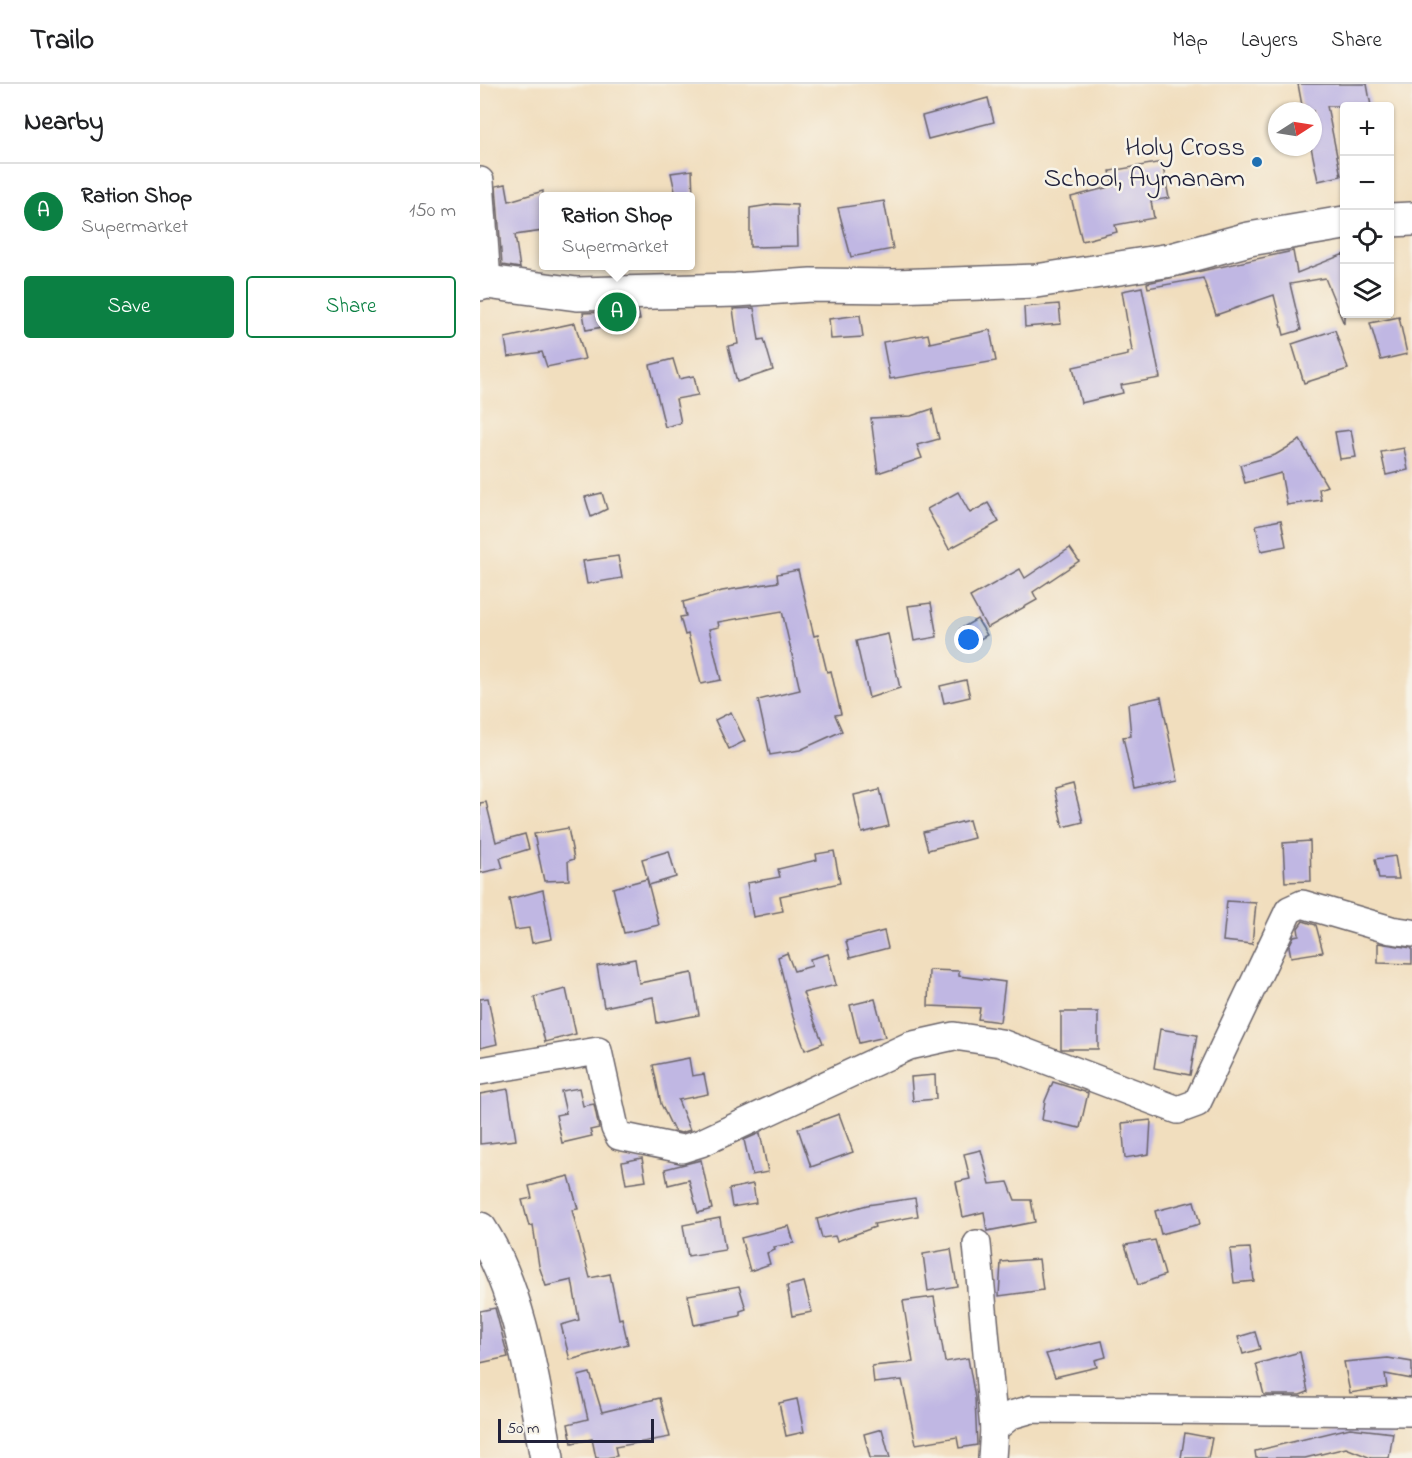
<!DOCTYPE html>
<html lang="en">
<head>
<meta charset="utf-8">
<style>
  :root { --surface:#fff; --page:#f6f6f6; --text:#202124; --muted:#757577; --line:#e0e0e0; --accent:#0b8043 }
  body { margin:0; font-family:"Indie Flower",sans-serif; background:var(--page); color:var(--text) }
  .controls { position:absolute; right:18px; top:18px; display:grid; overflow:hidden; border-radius:6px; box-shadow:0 2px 4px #0004 }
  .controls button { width:54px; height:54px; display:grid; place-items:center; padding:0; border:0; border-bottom:2px solid var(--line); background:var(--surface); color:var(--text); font:30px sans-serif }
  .compass { position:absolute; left:788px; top:18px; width:54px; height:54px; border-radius:50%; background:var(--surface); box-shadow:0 2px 4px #0004; rotate:78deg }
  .scale { position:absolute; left:18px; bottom:15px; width:156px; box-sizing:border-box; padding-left:6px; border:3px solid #22223b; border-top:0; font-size:16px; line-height:21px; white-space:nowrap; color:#22223b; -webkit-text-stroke:4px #f7f3e8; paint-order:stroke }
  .you { position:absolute; left:489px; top:556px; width:21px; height:21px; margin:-15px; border:4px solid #fff; border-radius:50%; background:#1a73e8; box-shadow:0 0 0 9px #1a73e833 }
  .badge { display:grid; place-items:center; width:39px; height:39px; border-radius:50%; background:var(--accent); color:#fff; font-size:20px; font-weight:700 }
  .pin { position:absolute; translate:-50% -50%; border:3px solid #fff; box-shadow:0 2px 6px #0006 }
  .popup { position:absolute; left:59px; top:108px; width:156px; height:78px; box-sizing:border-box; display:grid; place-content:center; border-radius:6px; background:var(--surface); filter:drop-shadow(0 2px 4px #0005); font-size:20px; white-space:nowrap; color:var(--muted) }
  .popup b { font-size:22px; color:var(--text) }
  .popup::after { content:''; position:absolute; left:50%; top:100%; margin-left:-12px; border:12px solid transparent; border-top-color:var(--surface) }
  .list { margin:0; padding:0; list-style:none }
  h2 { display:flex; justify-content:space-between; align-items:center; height:78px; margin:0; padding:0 24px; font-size:26px }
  h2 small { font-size:20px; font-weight:400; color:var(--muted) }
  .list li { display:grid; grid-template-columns:39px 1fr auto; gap:18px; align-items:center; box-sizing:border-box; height:96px; padding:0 24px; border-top:2px solid var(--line) }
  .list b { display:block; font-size:22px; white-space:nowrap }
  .list p { margin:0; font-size:20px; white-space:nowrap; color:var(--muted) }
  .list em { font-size:20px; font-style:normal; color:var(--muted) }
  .actions { display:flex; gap:12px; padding:18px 24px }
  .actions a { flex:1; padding:14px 0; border:2px solid var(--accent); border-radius:6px; text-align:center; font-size:21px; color:var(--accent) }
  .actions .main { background:var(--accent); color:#fff }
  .icon { flex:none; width:33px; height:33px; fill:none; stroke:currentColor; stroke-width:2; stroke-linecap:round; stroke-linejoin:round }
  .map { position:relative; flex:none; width:932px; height:1374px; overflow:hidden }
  header { display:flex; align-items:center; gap:36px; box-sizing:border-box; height:84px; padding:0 30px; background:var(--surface); border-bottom:2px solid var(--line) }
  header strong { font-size:28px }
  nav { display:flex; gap:33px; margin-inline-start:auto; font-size:21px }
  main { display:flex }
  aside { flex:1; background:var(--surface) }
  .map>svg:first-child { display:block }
</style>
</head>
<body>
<header>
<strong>Trailo</strong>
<nav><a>Map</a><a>Layers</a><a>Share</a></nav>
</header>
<main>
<aside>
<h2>Nearby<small></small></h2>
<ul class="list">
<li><span class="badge">A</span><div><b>Ration Shop</b><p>Supermarket</p></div><em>150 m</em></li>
</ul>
<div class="actions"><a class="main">Save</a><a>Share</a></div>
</aside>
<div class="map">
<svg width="932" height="1374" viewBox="0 0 932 1374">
  <rect width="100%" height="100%" fill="#f7f3e8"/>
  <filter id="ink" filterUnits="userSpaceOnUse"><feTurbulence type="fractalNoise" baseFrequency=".0167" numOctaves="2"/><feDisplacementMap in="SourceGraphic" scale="12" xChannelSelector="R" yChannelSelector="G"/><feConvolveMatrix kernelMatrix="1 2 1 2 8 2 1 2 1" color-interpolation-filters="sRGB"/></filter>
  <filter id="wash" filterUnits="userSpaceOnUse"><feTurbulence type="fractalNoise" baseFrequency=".008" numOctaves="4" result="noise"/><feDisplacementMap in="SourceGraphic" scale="24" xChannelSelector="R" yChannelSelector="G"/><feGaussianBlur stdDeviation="1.35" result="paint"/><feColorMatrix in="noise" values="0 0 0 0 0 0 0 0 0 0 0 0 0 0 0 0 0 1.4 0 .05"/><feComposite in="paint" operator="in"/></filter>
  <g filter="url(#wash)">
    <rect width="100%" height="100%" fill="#f1debe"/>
    <g id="blocks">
      <g fill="#c0b7e3">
        <polygon points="818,0 887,0 891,22 847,22 861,92 838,97 831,63 833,27 823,27"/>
        <polygon points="508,14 514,38 448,55 442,32"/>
        <polygon points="682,78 689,114 671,117 674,134 635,141 637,148 602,157 591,113 633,102 630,87"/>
        <polygon points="212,86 213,112 196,112 191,89"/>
        <polygon points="26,100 29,117 63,107 63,147 35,151 40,184 22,181 16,102"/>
        <polygon points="404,117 413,165 371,173 358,124"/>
        <polygon points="295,120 317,121 318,162 270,163 270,124"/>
        <polygon points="813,167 817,189 864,170 864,240 845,194 810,200 821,246 804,251 794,211 736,231 723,194 668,204 667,199"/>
        <polygon points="662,203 680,294 641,301 643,309 601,319 593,283 648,271 648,268 652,267 642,207"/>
        <polygon points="579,220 581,240 545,243 544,223"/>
        <polygon points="274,224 279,256 284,255 293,286 257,298 248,262 258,260 253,225"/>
        <polygon points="158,227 160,236 106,246 103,229"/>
        <polygon points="380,231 383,253 351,255 349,235"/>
        <polygon points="919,233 927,270 901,276 890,239"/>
        <polygon points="95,239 105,275 67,283 62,268 28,273 25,254"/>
        <polygon points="510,246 516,277 410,295 403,258 448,250 450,259"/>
        <polygon points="855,246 868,285 824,299 812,260"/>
        <polygon points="193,275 199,295 214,292 218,311 196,315 201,339 185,343 170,281"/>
        <polygon points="452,325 459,355 437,361 442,374 398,389 391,334 431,332"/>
        <polygon points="871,346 876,373 860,375 855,348"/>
        <polygon points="820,356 847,402 839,405 841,416 807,421 801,389 765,399 760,381 795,371"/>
        <polygon points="924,364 928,386 906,391 901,368"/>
        <polygon points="478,408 490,429 508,419 519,438 469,465 447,425"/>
        <polygon points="122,409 127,425 111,433 105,413"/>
        <polygon points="801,436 806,462 781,467 776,441"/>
        <polygon points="590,464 599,477 553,508 557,516 507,544 490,513 540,485 545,494"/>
        <polygon points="138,472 142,494 107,500 103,477"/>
        <polygon points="318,486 334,552 338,551 347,588 351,587 361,630 355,631 362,647 320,666 290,671 278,616 320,606 302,527 238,538 239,543 229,545 241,596 221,600 208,550 205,551 200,533 206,532 203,518 242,507 298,498 297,490"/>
        <polygon points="451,519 457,553 434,557 428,522"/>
        <polygon points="497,535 507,551 490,561 480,545"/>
        <polygon points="408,550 420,604 389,614 376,557"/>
        <polygon points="486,596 490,613 464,619 460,602"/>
        <polygon points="681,613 698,696 654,705 643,653 651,652 648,620"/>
        <polygon points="251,628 265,657 249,665 235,636"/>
        <polygon points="593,700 603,738 583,743 574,705"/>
        <polygon points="400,705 409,742 382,749 374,711"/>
        <polygon points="6,718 16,758 45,750 49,765 20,774 23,784 0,789 0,719"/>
        <polygon points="489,736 494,754 448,766 443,748"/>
        <polygon points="88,744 94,775 88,777 89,796 64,797 54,750"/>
        <polygon points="830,757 831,797 805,798 803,759"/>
        <polygon points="189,767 196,793 169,801 162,775"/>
        <polygon points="354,767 360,799 300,812 303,827 273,833 267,799 300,793 298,785 337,776 336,770"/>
        <polygon points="915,772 919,795 899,795 895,775"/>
        <polygon points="167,795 179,841 144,849 133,804"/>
        <polygon points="63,806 72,855 52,859 49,844 35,846 29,815"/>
        <polygon points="747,817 776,819 772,860 743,857"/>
        <polygon points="823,837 836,841 843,868 811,873 809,862 814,852 819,851 818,844"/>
        <polygon points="404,847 408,864 370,874 366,857"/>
        <polygon points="898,859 932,864 932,880 898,879"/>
        <polygon points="307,869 314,887 332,882 330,875 348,870 356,901 323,909 343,959 325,966 313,933 298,873"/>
        <polygon points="155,875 159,899 212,889 219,931 177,939 173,913 124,923 117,882"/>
        <polygon points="449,886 479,887 479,892 525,898 520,938 498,935 500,924 448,922"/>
        <polygon points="86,905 96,950 65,958 54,913"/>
        <polygon points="8,914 17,960 0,964 0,915"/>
        <polygon points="395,915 405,953 379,959 370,921"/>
        <rect x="581" y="928" width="37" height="37"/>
        <polygon points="680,945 717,951 710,991 674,984"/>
        <polygon points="209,974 212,992 224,990 228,1010 198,1016 210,1046 201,1049 194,1047 181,1020 173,981"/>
        <polygon points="455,991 456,1015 433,1017 431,993"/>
        <polygon points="573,998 608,1009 600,1044 562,1036 565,1017"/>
        <polygon points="99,1004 103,1022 114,1020 119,1044 110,1046 112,1052 82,1059 76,1031 86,1029 81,1007"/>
        <polygon points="28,1005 36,1056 0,1060 0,1010"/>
        <polygon points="359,1030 373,1068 331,1083 318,1045"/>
        <polygon points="671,1036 669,1070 645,1074 642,1039"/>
        <polygon points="280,1049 288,1088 272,1091 264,1056"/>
        <polygon points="501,1066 510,1100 528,1098 535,1116 551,1116 555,1138 507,1147 504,1128 483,1133 476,1098 490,1095 484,1070"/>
        <polygon points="162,1074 166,1097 146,1100 142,1078"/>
        <polygon points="221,1076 232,1125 218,1129 209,1096 188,1101 185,1085"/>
        <polygon points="89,1092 98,1125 92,1126 110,1194 130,1190 139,1235 142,1234 148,1260 90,1276 81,1241 99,1236 92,1196 66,1202 59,1182 53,1141 49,1142 42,1116 52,1114 49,1102"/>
        <polygon points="273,1100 276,1119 252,1123 249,1105"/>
        <polygon points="435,1114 438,1132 394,1140 395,1143 357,1157 355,1152 342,1154 337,1135 387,1121"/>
        <polygon points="714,1117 720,1140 681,1150 675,1127"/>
        <polygon points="240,1134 245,1166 208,1172 203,1141"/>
        <polygon points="309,1142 314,1159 294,1163 295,1166 287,1169 290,1180 270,1187 261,1154"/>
        <polygon points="675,1156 685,1191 658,1201 645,1161"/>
        <polygon points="770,1164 774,1197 754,1199 750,1165"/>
        <polygon points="471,1165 477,1202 448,1207 443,1170"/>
        <polygon points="559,1175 563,1206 519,1212 521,1178"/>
        <polygon points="324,1198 332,1228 312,1232 307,1202"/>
        <polygon points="259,1202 266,1225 260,1227 260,1232 214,1241 208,1211"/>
        <polygon points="454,1213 465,1278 488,1274 495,1314 497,1361 479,1364 477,1353 436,1360 422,1296 394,1299 392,1282 433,1278 423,1217"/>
        <polygon points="15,1224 28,1273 0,1279 0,1227"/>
        <polygon points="775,1248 780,1265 763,1270 758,1253"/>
        <polygon points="622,1257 626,1273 615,1276 617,1283 575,1293 566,1270"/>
        <polygon points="820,1268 828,1308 820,1311 784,1311 776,1280"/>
        <polygon points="908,1274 932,1278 932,1295 905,1290 907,1303 870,1309 864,1278"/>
        <polygon points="110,1289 122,1328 180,1314 190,1353 135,1363 137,1372 126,1374 116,1374 112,1355 92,1359 88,1340 108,1335 98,1292"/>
        <polygon points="317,1315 324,1348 306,1352 299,1319"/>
        <polygon points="870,1344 913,1349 909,1374 891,1374 866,1364 825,1374 776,1374 775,1367"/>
        <polygon points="402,1345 410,1374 390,1374 384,1350"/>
        <polygon points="705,1349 732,1354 728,1374 701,1374"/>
      </g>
    </g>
  </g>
  <g filter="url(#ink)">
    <use href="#blocks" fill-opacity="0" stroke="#6a6469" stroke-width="1.5"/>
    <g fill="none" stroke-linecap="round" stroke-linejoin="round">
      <g stroke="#6a6469" stroke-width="30">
        <g id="minor">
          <polyline points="0,97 7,198"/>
          <polyline points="0,987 118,967 135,1044 139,1052 202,1065 221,1059 429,962 474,952 521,959 698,1026 717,1019 809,826 822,820 911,846 932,849"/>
          <polyline points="497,1160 514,1345"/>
          <polyline points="512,1374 514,1345 531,1331 552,1325 931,1328"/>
        </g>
      </g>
      <g stroke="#6a6469" stroke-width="36">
        <g id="major">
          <polyline points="910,136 932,135"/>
          <polyline points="0,200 7,198 97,210 256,206 331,201 414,202 556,197 691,176 769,155 864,139"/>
          <path d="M0,1145c41,64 53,155 67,229"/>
        </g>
      </g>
      <use href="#minor" stroke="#fff" stroke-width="27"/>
      <use href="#major" stroke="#fff" stroke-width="33"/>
    </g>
  </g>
  <circle fill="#1f6fb2" stroke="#f7f3e8" stroke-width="2" cx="777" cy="78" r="6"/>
  <g text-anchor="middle" stroke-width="5" stroke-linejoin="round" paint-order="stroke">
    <g font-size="27" fill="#22223b" stroke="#f7f3e8" text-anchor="end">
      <text x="765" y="71">Holy Cross<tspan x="765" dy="31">School, Aymanam</tspan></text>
    </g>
  </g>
</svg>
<div class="controls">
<button>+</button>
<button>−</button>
<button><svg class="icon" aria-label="locate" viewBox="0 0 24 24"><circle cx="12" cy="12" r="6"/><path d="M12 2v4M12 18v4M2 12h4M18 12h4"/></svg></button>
<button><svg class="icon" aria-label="layers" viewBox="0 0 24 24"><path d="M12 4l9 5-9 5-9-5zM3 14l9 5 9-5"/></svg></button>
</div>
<svg class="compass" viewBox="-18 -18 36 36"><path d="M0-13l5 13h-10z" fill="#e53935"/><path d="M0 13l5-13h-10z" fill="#757577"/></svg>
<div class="scale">50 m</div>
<div class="you"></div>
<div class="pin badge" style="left:137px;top:228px">A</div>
<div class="popup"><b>Ration Shop</b>Supermarket</div>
</div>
</main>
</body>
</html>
